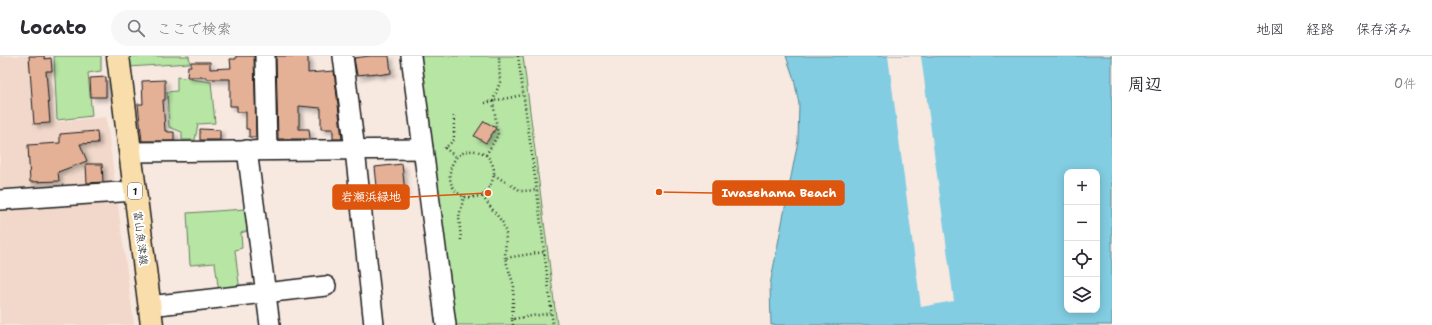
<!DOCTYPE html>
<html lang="ja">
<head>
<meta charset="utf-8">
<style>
  :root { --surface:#fff; --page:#f7f7f7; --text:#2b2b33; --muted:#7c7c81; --line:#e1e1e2 }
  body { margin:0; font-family:"Shantell Sans","Klee One",sans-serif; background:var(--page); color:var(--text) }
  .controls { position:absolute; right:12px; bottom:12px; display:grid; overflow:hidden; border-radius:8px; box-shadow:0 2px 10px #0003 }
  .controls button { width:36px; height:36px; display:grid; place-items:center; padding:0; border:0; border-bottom:1px solid var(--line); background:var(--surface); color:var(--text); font:20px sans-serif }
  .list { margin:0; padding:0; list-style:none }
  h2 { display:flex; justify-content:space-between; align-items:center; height:52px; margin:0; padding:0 16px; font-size:17px }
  h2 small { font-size:13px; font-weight:400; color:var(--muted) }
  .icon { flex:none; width:22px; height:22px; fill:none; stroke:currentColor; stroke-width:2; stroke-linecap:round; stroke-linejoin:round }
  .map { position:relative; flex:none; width:1112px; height:269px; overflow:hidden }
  header { display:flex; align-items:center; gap:24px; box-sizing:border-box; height:56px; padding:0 20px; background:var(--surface); border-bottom:1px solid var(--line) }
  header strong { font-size:19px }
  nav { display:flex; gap:22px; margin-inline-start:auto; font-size:14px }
  .search { width:280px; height:36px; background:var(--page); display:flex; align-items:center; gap:10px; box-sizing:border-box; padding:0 14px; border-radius:22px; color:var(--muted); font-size:15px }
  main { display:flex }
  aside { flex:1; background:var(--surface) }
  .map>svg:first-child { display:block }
</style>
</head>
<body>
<header>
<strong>Locato</strong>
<div class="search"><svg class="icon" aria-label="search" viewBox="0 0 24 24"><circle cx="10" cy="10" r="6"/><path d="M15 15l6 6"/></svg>ここで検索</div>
<nav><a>地図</a><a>経路</a><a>保存済み</a></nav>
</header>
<main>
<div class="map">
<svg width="1112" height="269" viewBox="0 0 1112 269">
  <defs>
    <filter id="shadow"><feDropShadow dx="3.5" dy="3.5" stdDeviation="2" flood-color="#0004"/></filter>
  </defs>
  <rect width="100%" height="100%" fill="#f7e8e0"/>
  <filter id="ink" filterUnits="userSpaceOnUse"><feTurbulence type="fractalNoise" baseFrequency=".025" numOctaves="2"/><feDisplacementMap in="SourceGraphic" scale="8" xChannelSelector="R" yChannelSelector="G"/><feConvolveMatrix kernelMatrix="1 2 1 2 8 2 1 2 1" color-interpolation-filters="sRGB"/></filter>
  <g filter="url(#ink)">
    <polygon fill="#f1d8ca" points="0,0 51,0 55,66 106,61 134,269 0,269"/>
    <g fill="#b6e5a4" stroke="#698060">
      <polygon points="54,0 101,0 101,15 88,17 92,60 57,64"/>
      <polygon points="127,0 189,0 190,7 128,11"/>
      <polygon points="417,0 523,0 557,269 451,269"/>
      <polygon points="177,21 211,26 215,67 198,68 195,84 182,84 182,76 169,71 167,36 177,35"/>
      <polygon points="245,153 247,175 241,177 242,192 235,194 240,236 219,237 215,207 190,209 187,157"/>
    </g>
    <path fill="#82cde2" stroke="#598693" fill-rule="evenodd" d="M786,0h326v269h-341l-1,-40 28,-144 1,-37 -5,-25zM1067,116h30v138h-30z"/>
    <polygon fill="#f7e8e0" points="888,0 921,0 954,245 921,251"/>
    <g fill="#e4b197" stroke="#1c1c1c" filter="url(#shadow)">
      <polygon points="29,0 44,0 45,3 51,2 52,15 46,15 50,67 34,68"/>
      <polygon points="236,0 254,0 256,81 249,81 249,73 246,73 246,56 237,56 237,50 230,50 230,23 207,23 207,21 187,21 188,10 191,10 191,6 210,6 210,13 231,12 230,3 236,3"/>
      <polygon points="276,0 308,0 308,17 334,15 342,83 333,83 333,73 321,73 321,52 299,50 299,73 309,73 310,83 278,83"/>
      <polygon points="370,0 389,0 391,17 378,19 378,17 357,19 354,2"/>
      <polygon points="106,21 106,41 91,41 90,22"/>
      <polygon points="165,24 165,44 163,44 165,75 168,75 168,76 174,76 174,85 142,85 138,48 143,48 142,25"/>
      <polygon points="484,65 496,72 486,87 474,80"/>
      <polygon points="200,73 220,74 220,84 200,84"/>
      <polygon points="97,75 98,87 80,88 87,105 58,116 59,125 30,126 28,89 60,87 60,78"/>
      <polygon points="86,108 102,108 103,126 87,127"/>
      <polygon points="402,108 405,137 378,140 375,111"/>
    </g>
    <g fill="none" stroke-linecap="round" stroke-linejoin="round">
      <g stroke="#1c1c1c" stroke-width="22">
        <g id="minor">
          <polyline points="265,0 267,94"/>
          <polyline points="343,0 355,94 374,269"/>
          <polyline points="411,0 446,269"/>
          <polyline points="247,94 270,269"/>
          <polyline points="130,96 423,93"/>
          <polyline points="0,144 135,135"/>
          <polyline points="149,250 326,230"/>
        </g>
      </g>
      <g stroke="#1c1c1c" stroke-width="25">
        <polyline id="major" points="118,0 152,269"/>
      </g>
      <g stroke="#1c1c1c" stroke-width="2.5" stroke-dasharray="1 3" stroke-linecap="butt">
        <polyline points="518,0 538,143 553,269"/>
        <polyline points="485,47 493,45 500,26 499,0"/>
        <polyline points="454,60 454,84 445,92 456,101"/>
        <polyline points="486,99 498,79 493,45 523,39"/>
        <polyline points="494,119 521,135 537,134"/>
        <path d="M482,140c-7,1 -15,3 -21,-1 -20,-11 -12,-47 15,-44 9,2 14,6 17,15 4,11 -4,22 -11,30l21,27 3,11 -1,24"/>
        <polyline points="461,184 459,161 464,140"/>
        <polyline points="512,263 514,230 505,202 544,196"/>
        <polyline points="513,269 512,263 552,257"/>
      </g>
      <use href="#minor" stroke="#fff" stroke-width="19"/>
      <use href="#major" stroke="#f9deab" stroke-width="22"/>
    </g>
  </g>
  <g text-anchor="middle" stroke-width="4" stroke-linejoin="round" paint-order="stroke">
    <rect fill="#fff" stroke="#606060" stroke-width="1" x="128" y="127" width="14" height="16" rx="3"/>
    <g font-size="10" font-weight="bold" fill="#1c1c1c">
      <text x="135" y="139">1</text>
    </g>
    <g font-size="11" fill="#1c1c1c" stroke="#fff">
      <text transform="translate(141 182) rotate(83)" y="4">富山魚津線</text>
    </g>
  </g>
  <path fill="none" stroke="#de560d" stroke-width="1.5" d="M659 136L713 137M488 137L409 141"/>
  <g fill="#de560d" stroke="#fff" stroke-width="1.5">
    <circle cx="659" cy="136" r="4"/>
    <circle cx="488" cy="137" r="4"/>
  </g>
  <g fill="#de560d" stroke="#de560d" stroke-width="1.5">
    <rect x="713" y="125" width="131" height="24" rx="4"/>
    <rect x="333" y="129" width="76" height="24" rx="4"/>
  </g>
  <g font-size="12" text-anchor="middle" font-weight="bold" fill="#fff">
    <text x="779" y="141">Iwasehama Beach</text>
    <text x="371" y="145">岩瀬浜緑地</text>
  </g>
</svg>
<div class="controls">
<button>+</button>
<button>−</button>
<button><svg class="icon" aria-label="locate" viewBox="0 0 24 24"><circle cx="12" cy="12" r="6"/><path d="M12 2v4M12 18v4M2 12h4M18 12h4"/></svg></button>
<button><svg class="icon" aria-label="layers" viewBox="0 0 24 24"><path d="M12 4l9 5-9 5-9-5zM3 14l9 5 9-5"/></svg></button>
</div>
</div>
<aside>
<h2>周辺<small>0件</small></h2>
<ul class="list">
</ul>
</aside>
</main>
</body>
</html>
